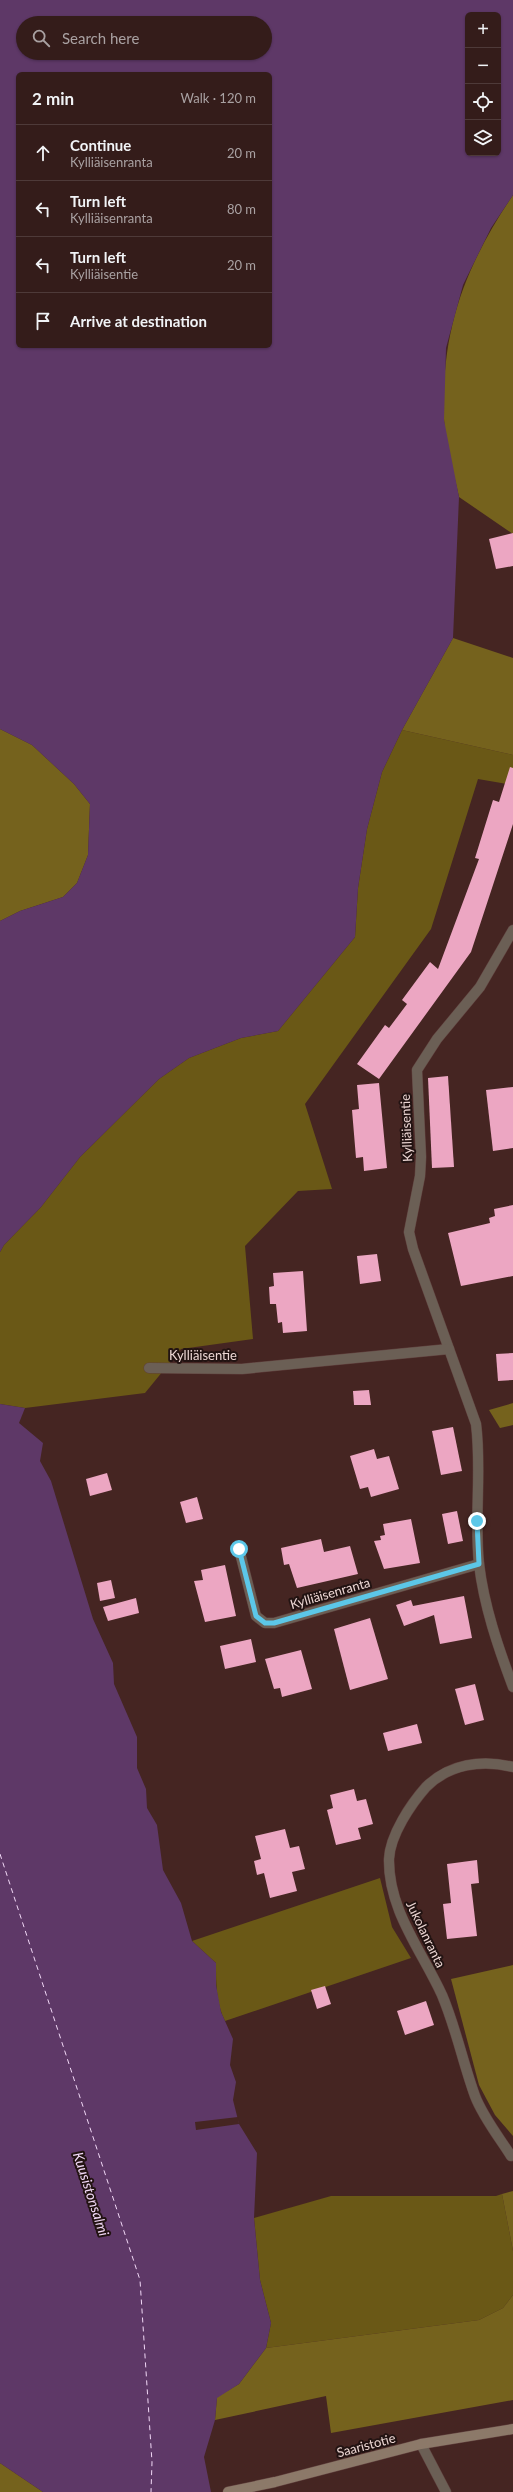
<!DOCTYPE html>
<html lang="en">
<head>
<meta charset="utf-8">
<style>
  :root { --surface:#341c1a; --page:#3f2927; --text:#f1f3f6; --muted:#a9a1a2; --line:#4e3a39 }
  body { margin:0; font-family:Lato,sans-serif; background:var(--page); color:var(--text) }
  .controls { position:absolute; right:12px; top:12px; display:grid; overflow:hidden; border-radius:6px; box-shadow:0 1px 3px #0004 }
  .controls button { width:36px; height:36px; display:grid; place-items:center; padding:0; border:0; border-bottom:1px solid var(--line); background:var(--surface); color:var(--text); font:20px sans-serif }
  .stop { position:absolute; width:12px; height:12px; margin:-9px; border:3px solid #5cc7e8; border-radius:50%; background:#fff }
  .stop.end { background:#5cc7e8; border-color:#fff; box-shadow:0 1px 4px #0008 }
  .list { margin:0; padding:0; list-style:none }
  h2 { display:flex; justify-content:space-between; align-items:center; height:52px; margin:0; padding:0 16px; font-size:17px }
  h2 small { font-size:13px; font-weight:400; color:var(--muted) }
  .list li { display:grid; grid-template-columns:26px 1fr auto; gap:12px; align-items:center; box-sizing:border-box; height:56px; padding:0 16px; border-top:1px solid var(--line) }
  .list b { display:block; font-size:15px; white-space:nowrap }
  .list p { margin:0; font-size:13px; white-space:nowrap; color:var(--muted) }
  .list em { font-size:13px; font-style:normal; color:var(--muted) }
  .icon { flex:none; width:22px; height:22px; fill:none; stroke:currentColor; stroke-width:2; stroke-linecap:round; stroke-linejoin:round }
  .map { position:relative; flex:none; width:513px; height:2492px; overflow:hidden }
  .search { position:absolute; background:var(--surface); box-shadow:0 1px 3px #0004; left:16px; top:16px; width:256px; height:44px; display:flex; align-items:center; gap:10px; box-sizing:border-box; padding:0 14px; border-radius:22px; color:var(--muted); font-size:15px }
  .panel { position:absolute; background:var(--surface); box-shadow:0 1px 3px #0004; left:16px; top:72px; width:256px; height:276px; border-radius:6px }
  .map>svg:first-child { display:block }
</style>
</head>
<body>
<div class="map">
<svg width="513" height="2492" viewBox="0 0 513 2492">
  <rect width="100%" height="100%" fill="#452522"/>
  <g fill="#6a5816">
    <polygon points="402,730 513,755 513,785 478,779 431,929 305,1104 332,1189 298,1191 245,1246 253,1339 181,1349 145,1393 25,1408 0,1404 0,1252 4,1245 41,1207 80,1157 159,1079 189,1058 241,1038 278,1031 355,937 358,888 367,829 382,772"/>
    <path d="M380,1878l12,49 19,31 -186,63c-9,-18 -9,-38 -9,-58l-24,-22z"/>
    <polygon points="502,2194 513,2251 513,2295 503,2308 479,2320 266,2348 271,2323 260,2280 254,2218 331,2196 496,2196"/>
  </g>
  <g fill="#75621d">
    <path d="M513,195v339l-54,-37c-5,-25 -14,-52 -15,-78 -3,-89 20,-151 69,-224z"/>
    <polygon points="453,638 513,658 513,755 402,730"/>
    <polygon points="0,729 32,745 74,784 90,804 88,855 77,883 63,897 20,911 0,921"/>
    <polygon points="513,1403 513,1425 500,1428 489,1410"/>
    <polygon points="513,1965 513,2136 495,2115 479,2085 451,1979"/>
    <polygon points="513,2191 513,2251 502,2194"/>
    <polygon points="513,2295 513,2400 331,2433 326,2396 215,2420 217,2397 239,2384 266,2348 479,2320 503,2308"/>
    <polygon points="0,2463 43,2492 0,2492"/>
  </g>
  <g fill="#5e3867" fill-rule="evenodd">
    <path d="M0,0h513v195l-22,33 -28,57 -17,63 -2,72 15,77 -6,141 -51,92 -20,42 -15,57 -9,59 -3,49 -77,94 -37,7 -52,20 -30,21 -79,78 -39,50 -37,38 -4,7v-331l20,-10 43,-14 14,-14 11,-28 2,-51 -16,-20 -42,-39 -32,-16zM468,15h30v138h-30zM23,23h242v30h-242zM18,74h252v272h-252z"/>
    <polygon points="0,1404 25,1408 19,1423 43,1443 40,1461 51,1481 93,1619 113,1663 114,1684 137,1737 137,1768 146,1789 147,1808 157,1825 163,1870 181,1903 192,1941 216,1963 216,1985 221,2012 233,2039 230,2065 236,2082 233,2100 239,2124 257,2153 254,2218 260,2280 271,2323 266,2348 239,2384 217,2398 215,2420 204,2457 211,2492 43,2492 0,2463"/>
  </g>
  <polygon fill="#452522" points="238,2117 239,2124 196,2130 195,2122"/>
  <g fill="none" stroke-linecap="round" stroke-linejoin="round">
    <polyline stroke="#f2d9f7" stroke-width="1" stroke-dasharray="5 4" stroke-linecap="butt" points="0,1854 140,2280 152,2462 151,2492"/>
  </g>
  <g fill="#eca6c2">
    <polygon points="513,533 513,566 496,569 489,539"/>
    <polygon points="510,767 513,768 513,824 471,952 379,1079 357,1064 385,1025 389,1028 407,1004 402,1000 430,962 438,969 479,859 475,858 493,800 499,802"/>
    <polygon points="448,1076 454,1167 432,1168 428,1078"/>
    <polygon points="379,1083 387,1168 364,1171 363,1157 356,1158 352,1110 359,1109 357,1085"/>
    <polygon points="513,1087 513,1148 493,1151 486,1090"/>
    <polygon points="513,1205 513,1276 461,1286 448,1233 490,1223 489,1218 495,1216 494,1209"/>
    <polygon points="377,1254 381,1281 360,1284 357,1256"/>
    <polygon points="303,1271 307,1331 283,1333 282,1322 278,1323 276,1304 270,1304 269,1287 274,1286 273,1273"/>
    <polygon points="513,1353 513,1380 498,1381 496,1354"/>
    <polygon points="369,1390 371,1405 354,1405 353,1391"/>
    <polygon points="453,1427 462,1471 441,1475 432,1431"/>
    <polygon points="374,1449 377,1459 389,1456 399,1489 371,1497 368,1487 360,1489 350,1456"/>
    <polygon points="107,1473 112,1490 90,1496 86,1479"/>
    <polygon points="197,1497 203,1519 186,1523 180,1502"/>
    <polygon points="457,1511 463,1541 448,1544 442,1514"/>
    <polygon points="411,1519 420,1563 384,1569 374,1541 381,1540 380,1536 385,1535 383,1524"/>
    <polygon points="321,1539 324,1552 350,1546 358,1574 297,1588 289,1564 284,1565 281,1548"/>
    <polygon points="225,1565 236,1616 205,1622 194,1581 203,1580 201,1570"/>
    <polygon points="111,1580 115,1598 100,1601 97,1583"/>
    <polygon points="464,1596 472,1638 440,1644 434,1615 404,1626 396,1605 411,1600 413,1606"/>
    <polygon points="136,1598 139,1613 108,1621 103,1607"/>
    <polygon points="370,1618 388,1679 350,1690 334,1629"/>
    <polygon points="251,1639 256,1662 225,1669 220,1646"/>
    <polygon points="301,1650 312,1689 282,1697 280,1688 274,1689 265,1659"/>
    <polygon points="475,1684 484,1720 465,1725 455,1689"/>
    <polygon points="417,1724 422,1743 388,1751 383,1733"/>
    <polygon points="354,1789 357,1801 366,1799 373,1824 358,1828 361,1839 336,1845 327,1810 333,1808 330,1795"/>
    <polygon points="285,1829 290,1848 299,1846 305,1869 292,1872 297,1891 270,1898 264,1873 257,1875 254,1861 261,1859 255,1836"/>
    <polygon points="477,1860 479,1883 471,1884 477,1936 447,1939 443,1904 451,1903 447,1864"/>
    <polygon points="325,1986 331,2004 317,2009 311,1990"/>
    <polygon points="426,2001 434,2025 405,2035 397,2011"/>
  </g>
  <g fill="none" stroke-linecap="round" stroke-linejoin="round">
    <g stroke="#60413e" stroke-width="11">
      <g id="minor">
        <path d="M513,930l-33,57 -43,52 -20,31 4,87 -1,19 -11,56 4,17 63,175c6,47 -2,93 3,140 5,42 19,83 34,123"/>
        <polyline points="149,1368 242,1369 449,1349"/>
        <polyline points="239,1549 256,1616 265,1623 274,1623 479,1564"/>
        <path d="M511,2156c-12,-19 -28,-39 -36,-60 -12,-33 -19,-68 -33,-101 -20,-44 -54,-85 -53,-136 1,-24 22,-55 37,-72 23,-23 56,-28 87,-20"/>
        <polyline points="421,2444 446,2492"/>
      </g>
    </g>
    <g stroke="#60413e" stroke-width="11">
      <polyline id="secondary" points="228,2492 275,2482 421,2444 513,2429"/>
    </g>
    <use href="#minor" stroke="#6b5f55" stroke-width="10"/>
    <use href="#secondary" stroke="#8c7969" stroke-width="10"/>
  </g>
  <g fill="none" stroke-linecap="round" stroke-linejoin="round">
    <polyline stroke="#5cc7e8" stroke-width="5" points="239,1549 256,1616 265,1623 274,1623 479,1564 477,1521"/>
  </g>
  <g text-anchor="middle" stroke-width="4" stroke-linejoin="round" paint-order="stroke">
    <g font-size="13" fill="#edd7d4" stroke="#221312">
      <text transform="translate(406 1128) rotate(-92)" y="5">Kylliäisentie</text>
      <text x="203" y="1360">Kylliäisentie</text>
      <text transform="translate(330 1593) rotate(-16)" y="5">Kylliäisenranta</text>
      <text transform="translate(426 1934) rotate(64)" y="5">Jukolanranta</text>
      <text transform="translate(366 2445) rotate(-15)" y="5">Saaristotie</text>
    </g>
    <g font-size="14" font-style="italic" fill="#f2d9f7" stroke="#221312">
      <text transform="translate(91 2194) rotate(72)" y="5">Kuusistonsalmi</text>
    </g>
  </g>
</svg>
<div class="controls">
<button>+</button>
<button>−</button>
<button><svg class="icon" aria-label="locate" viewBox="0 0 24 24"><circle cx="12" cy="12" r="6"/><path d="M12 2v4M12 18v4M2 12h4M18 12h4"/></svg></button>
<button><svg class="icon" aria-label="layers" viewBox="0 0 24 24"><path d="M12 4l9 5-9 5-9-5zM3 14l9 5 9-5"/></svg></button>
</div>
<div class="stop" style="left:239px;top:1549px"></div>
<div class="stop end" style="left:477px;top:1521px"></div>
<div class="search"><svg class="icon" aria-label="search" viewBox="0 0 24 24"><circle cx="10" cy="10" r="6"/><path d="M15 15l6 6"/></svg>Search here</div>
<section class="panel">
<h2>2 min<small>Walk · 120 m</small></h2>
<ul class="list">
<li><svg class="icon" aria-label="ahead" viewBox="0 0 24 24"><path d="M12 20V5M6 11l6-6 6 6"/></svg><div><b>Continue</b><p>Kylliäisenranta</p></div><em>20 m</em></li>
<li><svg class="icon" aria-label="left" viewBox="0 0 24 24"><path d="M17 20v-9H6M10 6l-5 5 5 5"/></svg><div><b>Turn left</b><p>Kylliäisenranta</p></div><em>80 m</em></li>
<li><svg class="icon" aria-label="left" viewBox="0 0 24 24"><path d="M17 20v-9H6M10 6l-5 5 5 5"/></svg><div><b>Turn left</b><p>Kylliäisentie</p></div><em>20 m</em></li>
<li><svg class="icon" aria-label="arrive" viewBox="0 0 24 24"><path d="M6 21V4h12l-3 4 3 4H6"/></svg><div><b>Arrive at destination</b></div></li>
</ul>
</section>
</div>
</body>
</html>
